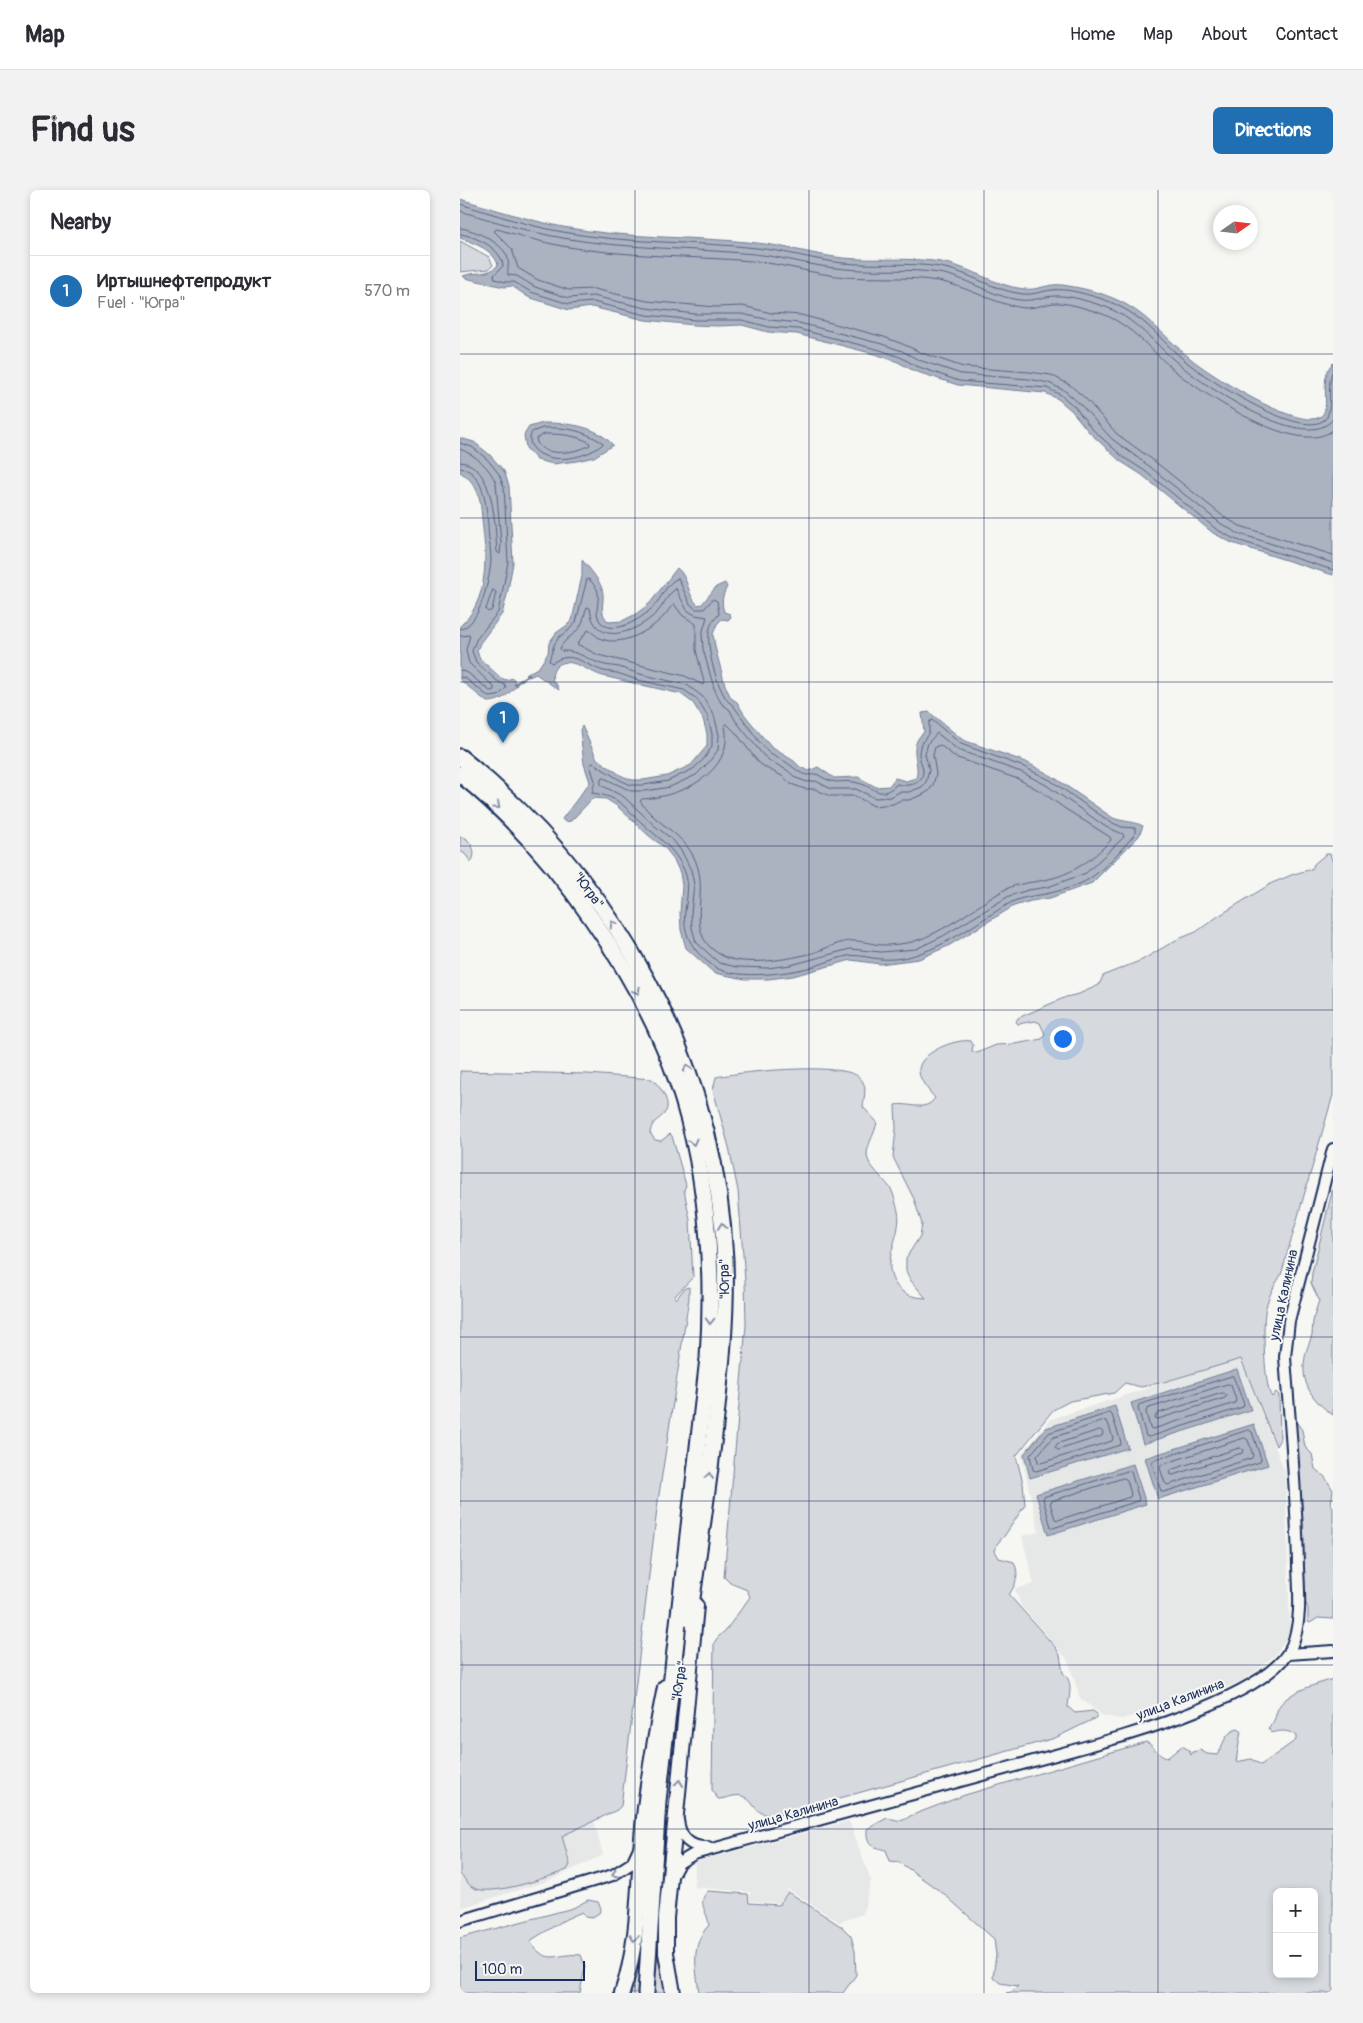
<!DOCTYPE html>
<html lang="en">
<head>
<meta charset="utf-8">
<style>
  :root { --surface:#fff; --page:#f2f2f3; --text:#2b2b33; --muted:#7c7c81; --line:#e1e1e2; --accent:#1f6fb2 }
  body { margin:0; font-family:Pangolin,sans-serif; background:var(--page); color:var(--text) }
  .controls { position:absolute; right:15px; bottom:15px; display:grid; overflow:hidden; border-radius:8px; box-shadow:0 2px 8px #0003 }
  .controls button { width:45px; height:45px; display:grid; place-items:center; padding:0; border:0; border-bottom:1px solid var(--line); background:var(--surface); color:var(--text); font:25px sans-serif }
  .compass { position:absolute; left:753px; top:15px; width:45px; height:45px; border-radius:50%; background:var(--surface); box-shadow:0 2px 8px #0003; rotate:76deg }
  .scale { position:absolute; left:15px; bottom:12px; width:110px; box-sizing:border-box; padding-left:5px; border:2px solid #1b2f5e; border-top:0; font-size:14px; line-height:18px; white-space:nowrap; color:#1b2f5e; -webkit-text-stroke:4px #f6f6f2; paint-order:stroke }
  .you { position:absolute; left:602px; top:848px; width:18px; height:18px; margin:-12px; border:4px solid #fff; border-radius:50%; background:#1a73e8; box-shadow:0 0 0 8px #1a73e833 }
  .badge { display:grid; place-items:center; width:32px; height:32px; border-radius:50%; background:var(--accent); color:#fff; font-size:16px; font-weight:700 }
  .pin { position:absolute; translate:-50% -41px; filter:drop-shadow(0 1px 2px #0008) }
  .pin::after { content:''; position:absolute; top:26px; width:18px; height:15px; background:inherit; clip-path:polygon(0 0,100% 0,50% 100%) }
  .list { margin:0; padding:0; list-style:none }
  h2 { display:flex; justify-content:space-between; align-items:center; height:65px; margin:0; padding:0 20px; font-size:21px }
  h2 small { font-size:16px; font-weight:400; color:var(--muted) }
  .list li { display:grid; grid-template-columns:32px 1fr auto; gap:15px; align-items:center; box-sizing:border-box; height:70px; padding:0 20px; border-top:1px solid var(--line) }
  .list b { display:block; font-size:19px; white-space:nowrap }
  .list p { margin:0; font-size:16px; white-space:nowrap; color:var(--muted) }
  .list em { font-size:16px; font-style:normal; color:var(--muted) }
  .map { position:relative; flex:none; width:873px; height:1803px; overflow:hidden; border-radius:8px }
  header { display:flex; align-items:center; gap:30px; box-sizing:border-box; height:70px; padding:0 25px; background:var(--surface); border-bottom:1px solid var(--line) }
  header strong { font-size:24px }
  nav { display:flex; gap:28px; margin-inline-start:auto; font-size:18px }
  .intro { display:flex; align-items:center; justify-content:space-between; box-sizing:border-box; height:120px; padding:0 30px }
  h1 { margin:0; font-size:35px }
  .button { padding:12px 22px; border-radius:8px; background:var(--accent); color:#fff; font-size:18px; font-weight:700 }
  main { display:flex; gap:30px; padding:0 30px }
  aside { flex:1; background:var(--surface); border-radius:8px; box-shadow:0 2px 8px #0003 }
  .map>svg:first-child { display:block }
</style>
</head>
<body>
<header>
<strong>Map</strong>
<nav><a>Home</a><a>Map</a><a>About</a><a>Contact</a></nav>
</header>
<div class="intro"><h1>Find us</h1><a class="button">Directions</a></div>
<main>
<aside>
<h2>Nearby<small></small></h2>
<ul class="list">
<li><span class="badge">1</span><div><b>Иртышнефтепродукт</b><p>Fuel · &quot;Югра&quot;</p></div><em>570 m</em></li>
</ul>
</aside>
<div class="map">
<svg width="873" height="1803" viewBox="0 0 873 1803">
  <rect width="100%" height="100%" fill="#f6f6f2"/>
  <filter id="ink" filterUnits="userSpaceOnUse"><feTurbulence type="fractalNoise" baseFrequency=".02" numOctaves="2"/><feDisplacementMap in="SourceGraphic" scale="10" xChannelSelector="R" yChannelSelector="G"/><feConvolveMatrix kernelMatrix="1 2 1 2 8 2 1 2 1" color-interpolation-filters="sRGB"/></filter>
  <g filter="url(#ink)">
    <g fill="#e6e7e7">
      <polygon points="780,1169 825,1282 830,1439 825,1451 815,1465 791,1485 778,1493 740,1508 662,1529 643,1526 620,1508 608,1470 561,1416 555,1399 574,1394 562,1346 579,1342 561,1265 591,1229"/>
      <polygon points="134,1631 143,1665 88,1691 0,1718 0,1684 14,1698 82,1690 107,1680 110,1675 102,1647"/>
      <polygon points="389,1631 411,1691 403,1724 379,1732 328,1699 319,1713 290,1711 290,1702 234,1697 235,1672"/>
    </g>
    <g fill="#d6d9dd" stroke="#78849e" fill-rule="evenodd">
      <polygon points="0,51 29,67 33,75 29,79 0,82"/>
      <path d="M0,647l6,1c7,8 11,15 5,24l-6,-8 -5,-3z"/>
      <path d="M866,664h4l3,9v232l-52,180c-7,11 -12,20 -15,32 -4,13 -2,82 6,90l4,-5 3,3 1,44 -4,7 -35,-87 -77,23 -23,5 -16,-4 -11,10 -44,8 -17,9 -37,46 7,27 2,22 -20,30 -8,9 -2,7 4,7 15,4c6,14 2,21 -5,33l47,53 4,7 3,18c11,9 6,21 5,34l7,6 18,-2 4,3 -1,4 -41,20 -276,77c-28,2 -21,-13 -37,-19 -8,-2 -16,3 -24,3l-6,-9 2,-147 4,-6 8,-7 24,-33 -3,-7 -17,-7 -6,-6 22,-252 -1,-45 -7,-89 -9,-44 -16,-57 3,-13c24,-5 129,-16 144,1 8,8 4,18 3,29l14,15c-2,12 -10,22 -10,33 0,10 18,25 24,34 3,6 5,15 7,22 5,24 -17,47 -4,71 8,13 18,15 32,16l-15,-17 -5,-10v-13l14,-22 2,-12 -8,-25 -21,-42 3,-28 -1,-24c14,-3 30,8 40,-7 -6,-7 -15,-17 -16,-26 -2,-19 37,-34 52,-31l2,4 -1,7 5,1 19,-8 19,-1 27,-5 3,-5 -5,-11 -5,-2 -17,3 -2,-2 2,-4 48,-21 13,-3 20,-9 4,-9 4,-2 35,-14 34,-20 20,-8 21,-15 55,-34 22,-9 18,-5 2,-5z"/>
      <path d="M0,881l128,3 64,5c7,6 19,22 14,32 -5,9 -14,8 -16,22l5,7 6,1 9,-7 2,2 14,49 -2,5 6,30 3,57 -19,20 2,2 9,-11 4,-1v11l-31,203 -37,305 -4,4 -55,26 8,29 -3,5c-18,7 -76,27 -93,18 -5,-2 -10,-10 -14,-14z"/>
      <path d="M873,998v227c-24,-17 -35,-36 -26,-66 1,-4 3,-7 4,-11 2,-5 1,-10 2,-16 1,-7 4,-15 6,-22l-8,-17 1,-10z"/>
      <polygon points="837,1233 842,1240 845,1257 852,1264 855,1279 865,1287 873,1300 871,1314 873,1317 873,1429 858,1428 850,1433 848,1432 848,1418 844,1410 834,1237"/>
      <path d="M873,1489v314h-327l6,-1 6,-6 -18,-3 -7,-6 3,-22 -2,-16 -50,-45 -45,-32 -9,-1 -4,-11c-14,-3 -20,-6 -19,-21l20,-11c10,1 14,6 23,-2l55,-21 181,-53c9,4 11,14 21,16l15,-12 7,4 2,5 2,-3 7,-2 7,4 10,1c7,-10 7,-23 21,-26l3,2 -5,31 15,-3 10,6 35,-25v-4c-7,-6 -15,-6 -24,-3l-4,-5c10,-9 6,-14 12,-23 11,-15 36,-20 53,-26zM817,1702h37v82h-37z"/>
      <path d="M248,1701l40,3 1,9 30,2 8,-12h3l52,34 9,9 4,15 1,24 -13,18h-144c-3,-27 -9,-47 10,-68 -1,-13 -13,-22 -1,-34z"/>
      <path d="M128,1710l10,2 3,6 -2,5 -8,5 -6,-1 -3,-5 -16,7 -33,20 -2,4c17,24 27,9 50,12l4,11 -5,27h-120v-55l113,-30z"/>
      <polygon points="179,1761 200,1763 206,1803 170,1803"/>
    </g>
    <g fill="#abb2c0" stroke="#717e99">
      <path d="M0,9c34,10 68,21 103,28 64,12 130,9 194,16 29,3 57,12 86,15 33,3 66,-1 98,4 29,5 54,24 83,27 13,2 25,-6 38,-4 22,3 46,9 65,20 24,14 41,35 63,53 19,16 106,72 130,59 13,-8 -3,-40 13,-54v212l-101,-32 -19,-10 -71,-58 -22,-14 -31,-29 -17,-21 -14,-12 -13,-6 -87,-8 -44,-14 -16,-9 -20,-7 -81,-21 -29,-2 -26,-7 -24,1 -24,-1 -49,-5 -53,-13 -23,3 -41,-13 -16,-11 -8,1 -39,-9 -2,-2c12,-5 26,0 35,-11 -4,-15 -24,-22 -38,-27z"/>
      <path d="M83,233c25,0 52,2 70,22l-19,12 -17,4 -24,3 -16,-4 -11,-12 -2,-13 5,-8z"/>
      <path d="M0,248l14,4 16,13 14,16 5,15 4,77 -6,32 -5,19 -22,29 -3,8 3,8 21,19 5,2 7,-2 4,7c-9,10 -16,17 -30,17l-27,-22v-54c27,-23 27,-64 23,-97 -3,-25 0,-42 -23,-57z"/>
      <path d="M122,370c6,6 18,21 20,29 4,12 -5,23 7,33l13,-1 14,-7 14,-11 27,-35c12,9 10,28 21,37l4,-1 14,-17 9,-4 2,4c-5,9 -6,15 -3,25l6,2 1,3 -3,3 -6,-1 -5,5 -4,10 2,13 10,38 6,13 6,4 7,12 27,33 23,14 6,6 9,4 9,-4 16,11 24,-1 18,10 13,-1 6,-8 11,3 10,-3c5,-17 -10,-30 8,-46l-2,-19 7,-1 34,28 63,22 26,14 61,42c10,4 21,3 30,8l-4,10 -47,47 -42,15 -19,3 -17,5 -66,40 -29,13 -39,5 -29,-4 -58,16 -25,3h-23l-31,-6 -28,-25 -5,-18 -1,-17 2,-27 -2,-13 -7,-15 -8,-10 -17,-13 -31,-29 -11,-7 -13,-1 -22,23 -6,1 -3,-3 28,-37 -6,-18 -4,-34 2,-4 15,33 25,17 10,4h11l24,-4 24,-11 16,-19v-12l-4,-15 -10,-16 -12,-9 -78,-18c-15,-4 -35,-22 -47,-9 -4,5 -4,9 -3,15l4,3 2,5 -23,-16 -7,3 -4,-2 14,-8 9,-14 1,-10 7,-10 10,-7 6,-6 10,-44z"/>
      <polygon points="777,1179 791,1220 683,1254 671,1213"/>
      <polygon points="655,1216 668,1258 570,1288 564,1264 586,1238"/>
      <polygon points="794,1234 808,1275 698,1309 685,1268"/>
      <polygon points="673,1274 686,1314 588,1345 576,1304"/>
    </g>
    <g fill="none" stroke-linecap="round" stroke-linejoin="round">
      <g stroke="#556385" stroke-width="1">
        <path d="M0,14c34,10 68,22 103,28 64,12 130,9 194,16 29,3 57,12 86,15 32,3 65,-1 97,4 29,5 54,24 83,27 11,1 19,-3 29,-4 15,-2 33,4 47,8 17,5 34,15 47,26 15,13 27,28 43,40 19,15 118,81 138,53 6,-14 -1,-33 6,-47"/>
        <path d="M0,21c34,10 68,21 103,27 63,11 127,10 191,16 31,3 60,13 92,15 30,3 62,-1 93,4 26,4 49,21 74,26 20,4 24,-2 42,-3 14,-1 32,5 45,9 36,11 56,42 85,64 25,20 122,85 148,50"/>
        <path d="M0,38c14,1 42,15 47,28 3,7 0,13 1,19l9,1 18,11 34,11 24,-2 53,12 49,6h47l28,6 29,3 83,21 20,7 17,9 42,14 68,5 20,4 16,8 15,13 32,35 37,27 71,57 17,10 96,30"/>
        <path d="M0,44c16,2 42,15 43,32l-9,9 1,4 10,3h9l17,10 38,12 24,-2 53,13 49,5h47l27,7 29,2 82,21 20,7 16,9 43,15 88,7 14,7 14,12 17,22 31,28 22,14 71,58 18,10 99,31"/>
        <path d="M83,238c25,-1 37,2 59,14l1,2c-16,14 -53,22 -69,5 -5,-5 -5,-12 -2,-17z"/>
        <path d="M873,240c-33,28 -124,-33 -152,-54 -28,-22 -49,-53 -84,-64 -13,-4 -31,-10 -44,-9 -12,2 -22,7 -35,4 -28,-5 -52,-21 -80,-26 -31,-5 -63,-2 -93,-4 -32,-3 -61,-13 -93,-16 -63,-5 -127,-4 -190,-15 -22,-4 -44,-11 -65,-17l-3,2 18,18 6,19 20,12 31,10 25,-1 53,12 69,6 27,-1 28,7 30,2 83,22 21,8 17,8 41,14 66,5 22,3 19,10 16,14 31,35 36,26 71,57 16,9 93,29"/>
        <path d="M85,244c17,0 29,1 44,8l1,3c-12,8 -51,14 -54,-6z"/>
        <polyline points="0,253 12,257 27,269 39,284 44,297 48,372 42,404 38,422 16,450 12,461 16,472 37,491 45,495 46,498 38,506 29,507 5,488 0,487"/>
        <path d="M0,259c16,6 30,19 36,34l5,60 -1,11 -3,-2c-2,-25 -2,-88 -37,-90"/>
        <path d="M0,278c25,3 26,39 28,57 0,12 3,23 3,35 -1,17 -11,67 -31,69"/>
        <path d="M218,388l12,26 6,5h8l9,-10 4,2 2,13c-5,6 -10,11 -10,20 -2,16 8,53 18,66 2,3 6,4 8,8 11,14 20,30 32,43 7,7 16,8 23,14 11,8 13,12 27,9 21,14 23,4 41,9 18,4 21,18 39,1 11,3 27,1 26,-15 -1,-5 -4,-10 -4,-15 0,-9 5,-14 10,-21v-11l3,-2 29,24 63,23 26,13 60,42 12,5 13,1v6c-13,15 -29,34 -46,45 -11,7 -26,11 -39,14 -13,3 -27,3 -40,10 -30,17 -58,40 -92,51 -11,4 -26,6 -37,5 -14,-1 -24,-6 -38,-2 -8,2 -16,5 -25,8 -22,8 -83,16 -103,2 -20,-13 -33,-31 -30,-56 2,-14 5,-28 -1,-41 -9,-22 -26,-32 -42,-47 -20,-18 -22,-26 -50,-30l3,-12 -5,-16 3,-2 27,17 11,5h13l24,-4 25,-12 11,-10 8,-13v-12l-4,-17 -11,-18 -13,-9 -46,-10 -21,-7 -13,-2c-21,-6 -31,-22 -52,-8l-3,-2 5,-16 5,-8 10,-7 7,-8 11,-43 3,1c2,3 5,6 7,9 4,10 -3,21 2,31 12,19 44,-2 54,-13 9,-9 13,-24 25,-29z"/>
        <path d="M216,399l11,21 8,5 12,2 -5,17 1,15 11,39 7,15 9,7 5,10 28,35 7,6 17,9 9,8 11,4 9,-1 15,8h25l19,9 16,-1 8,-5h10l13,-5 4,-5 3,-12 -4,-16 3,-11 9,-10 21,17 63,22 25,13 60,42 17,7 1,3 -38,36 -38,14 -20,3 -19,6 -66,40 -27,13 -35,3 -31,-3 -59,16 -24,3 -30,-1 -18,-4 -23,-21 -4,-14 -1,-14 3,-30 -3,-14 -9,-18 -9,-12 -18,-14 -31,-29 -23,-12v-6l3,-1 27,13h14l25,-4 26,-12 12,-12 10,-13 1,-15 -5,-20 -11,-18 -16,-12 -47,-11 -21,-7 -14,-2c-16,-4 -27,-15 -43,-14l-2,-2c3,-10 14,-13 20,-22 4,-5 4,-14 7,-20l3,1c4,43 51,23 69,2 6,-7 9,-17 17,-21z"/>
        <polygon points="33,400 36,402 32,420 28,422 26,420"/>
        <path d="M214,414l8,11 14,9v26l8,32 -1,3 -18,-9 -87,-21 -21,-11 11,-14c6,3 10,9 17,10 20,5 46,-10 59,-24 4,-4 6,-9 10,-12z"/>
        <polyline points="0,446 10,445 6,460 9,473 34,497 34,500 30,501 8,483 0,480"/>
        <path d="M267,534l9,9 22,29 8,6 16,8 9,8 14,5h10l15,7h25l19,10 19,-2 8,-4h8l13,-5 7,-4 4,-6 3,-11 -3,-19 2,-8 5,-2 15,12 63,22 24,13 22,16 46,29 1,3c-19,20 -39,35 -67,40 -13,3 -27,3 -40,10 -30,17 -58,42 -92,52 -9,2 -20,3 -30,3 -11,-1 -22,-5 -33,-4 -13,2 -24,8 -36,12 -23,6 -68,14 -90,3 -39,-19 -16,-55 -25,-88 -10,-35 -41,-41 -58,-67l2,-2c38,-2 93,-26 83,-73z"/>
        <polygon points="773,1186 784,1214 783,1217 689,1247 686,1246 678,1218 679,1215"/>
        <polygon points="768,1194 771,1195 776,1210 775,1213 693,1239 690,1238 686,1222 687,1219"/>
        <polygon points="763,1203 767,1205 765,1208 698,1229 695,1228 697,1224"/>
        <polygon points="650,1223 652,1225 661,1252 660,1255 576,1281 573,1280 570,1265 589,1243"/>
        <polygon points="645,1231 648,1233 653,1248 652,1251 581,1273 578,1272 577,1266 592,1248"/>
        <polygon points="640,1240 643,1242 642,1246 598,1260 595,1258 597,1254"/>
        <polygon points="789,1240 792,1242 801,1269 800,1272 704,1302 701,1301 692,1274 693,1271"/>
        <polygon points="785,1248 788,1250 793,1265 792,1268 708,1295 705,1293 700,1278 701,1275"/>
        <polygon points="780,1258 783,1260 782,1263 713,1285 710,1284 711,1280"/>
        <polygon points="668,1281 671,1282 679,1309 678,1311 593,1338 591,1337 583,1309 584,1307"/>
        <polygon points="664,1288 667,1290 671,1304 670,1307 598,1330 595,1329 590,1313 592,1311"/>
      </g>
      <polyline stroke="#717e99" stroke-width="2.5" points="55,494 69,485"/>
      <g stroke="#1b2f5e" stroke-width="14">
        <g id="minor">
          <polyline points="828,1464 873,1461"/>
          <path d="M218,1630c2,18 12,28 30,27"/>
          <path d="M212,1686l7,-13 15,-9c102,-28 205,-56 307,-84 66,-19 134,-34 197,-60 29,-12 82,-35 94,-65 10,-24 7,-53 6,-78 -1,-71 -8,-140 -13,-210l4,-36 44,-172"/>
          <polyline points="0,1731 153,1685 172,1673 178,1660"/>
        </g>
      </g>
      <g stroke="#1b2f5e" stroke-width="18">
        <g id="major">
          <path d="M162,1803c17,-49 16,-104 20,-155 4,-51 13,-101 23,-151"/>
          <polyline points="213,1803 206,1763 206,1728 236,1416"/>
        </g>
      </g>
      <g stroke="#1b2f5e" stroke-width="19">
        <g id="highway">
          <path d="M0,567c155,125 255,301 265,502 2,56 -4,112 -10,167 -7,65 -17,129 -26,193"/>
          <path d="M0,584c51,41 95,91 132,145 28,40 53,83 72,128 41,96 51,208 44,311l-50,443 -12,192"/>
        </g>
      </g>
      <use href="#minor" stroke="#f6f6f2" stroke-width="10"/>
      <use href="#major" stroke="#f6f6f2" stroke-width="14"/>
      <use href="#highway" stroke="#f6f6f2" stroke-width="15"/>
    </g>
    <defs><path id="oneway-chevron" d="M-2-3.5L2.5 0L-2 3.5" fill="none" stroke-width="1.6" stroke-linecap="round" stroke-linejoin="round" transform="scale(1.25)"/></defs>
    <g stroke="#8892a8">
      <use href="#oneway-chevron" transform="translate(37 616) rotate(42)"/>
      <use href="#oneway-chevron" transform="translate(153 734) rotate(-124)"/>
      <use href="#oneway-chevron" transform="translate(177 801) rotate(61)"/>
      <use href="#oneway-chevron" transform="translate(227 878) rotate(-109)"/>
      <use href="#oneway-chevron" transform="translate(233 952) rotate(77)"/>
      <use href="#oneway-chevron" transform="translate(262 1036) rotate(-96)"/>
      <use href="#oneway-chevron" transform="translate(250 1131) rotate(92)"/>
      <use href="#oneway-chevron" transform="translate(249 1286) rotate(-83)"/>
      <use href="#oneway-chevron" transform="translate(219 1593) rotate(-84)"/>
      <use href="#oneway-chevron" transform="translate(155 1684) rotate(156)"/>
      <use href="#oneway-chevron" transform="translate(174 1748) rotate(97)"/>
    </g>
  </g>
  <path fill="none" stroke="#1b2f5e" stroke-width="1" stroke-opacity="0.55" d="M175,0v1803M349,0v1803M524,0v1803M698,0v1803M0,164h873M0,328h873M0,492h873M0,656h873M0,820h873M0,983h873M0,1147h873M0,1311h873M0,1475h873M0,1639h873"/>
  <g text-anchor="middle" stroke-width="4" stroke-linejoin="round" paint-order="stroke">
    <g font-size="14" fill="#1b2f5e" stroke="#f6f6f2">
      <text transform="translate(129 700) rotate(54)" y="5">"Югра"</text>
      <text transform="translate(264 1089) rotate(-91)" y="5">"Югра"</text>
      <text transform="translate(823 1105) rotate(-78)" y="5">улица Калинина</text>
      <text transform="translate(219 1491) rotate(-81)" y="5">"Югра"</text>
      <text transform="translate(720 1509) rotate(-21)" y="5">улица Калинина</text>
      <text transform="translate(333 1623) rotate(-16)" y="5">улица Калинина</text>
    </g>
  </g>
</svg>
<div class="controls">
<button>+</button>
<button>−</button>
</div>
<svg class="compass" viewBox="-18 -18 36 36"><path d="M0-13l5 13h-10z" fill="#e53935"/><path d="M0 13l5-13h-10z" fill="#7c7c81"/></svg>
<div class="scale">100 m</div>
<div class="you"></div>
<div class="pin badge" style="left:43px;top:553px">1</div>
</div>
</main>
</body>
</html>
